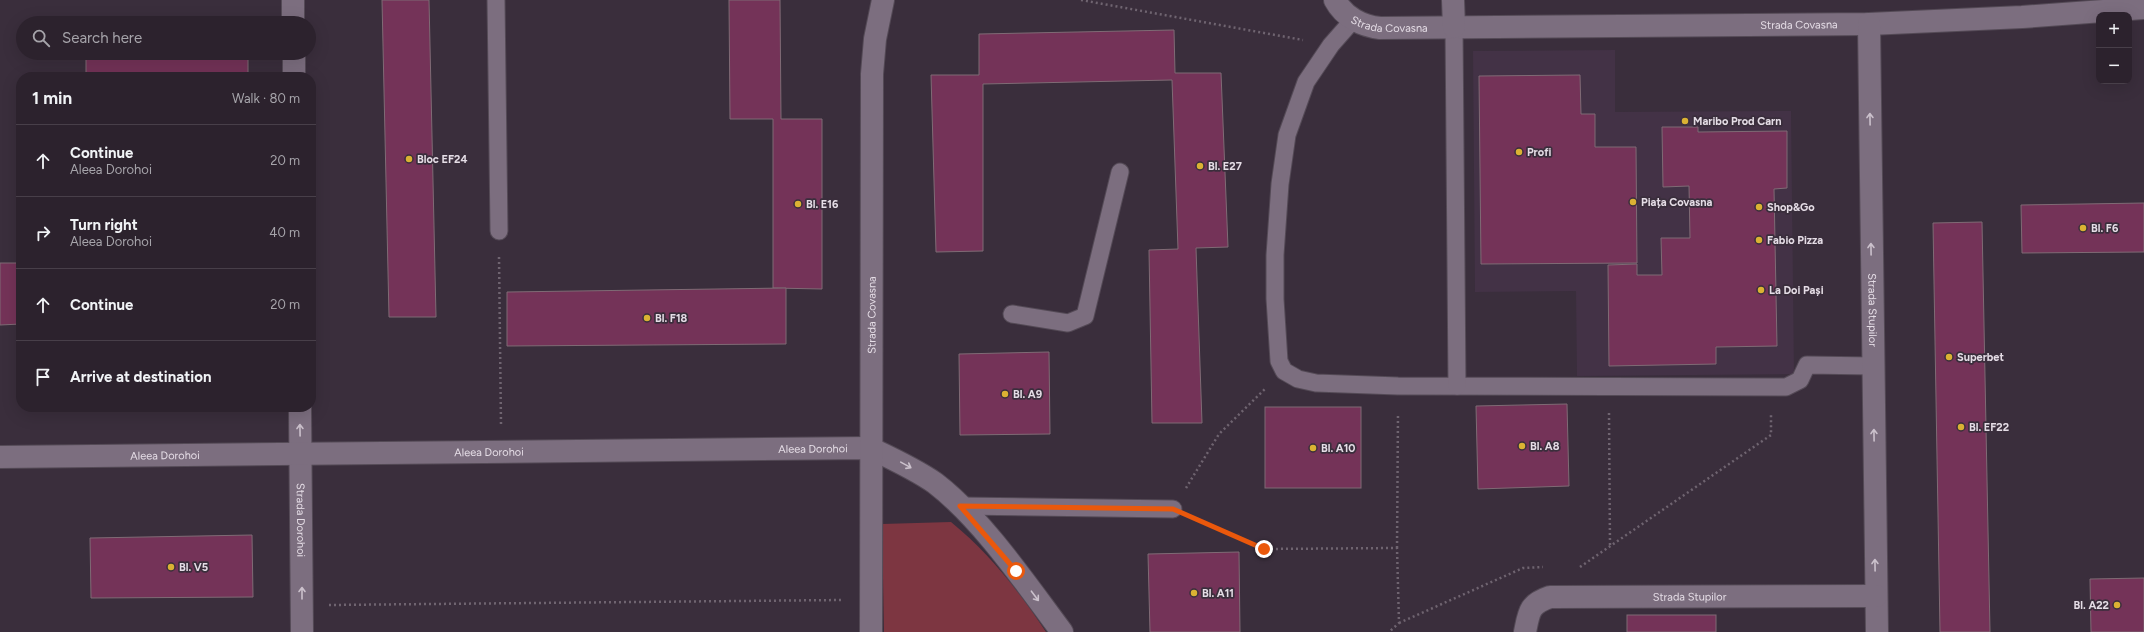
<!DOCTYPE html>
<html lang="en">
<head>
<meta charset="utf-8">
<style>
  :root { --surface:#2c222d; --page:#382f39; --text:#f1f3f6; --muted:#a6a4aa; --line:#483f49 }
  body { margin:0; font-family:Figtree,sans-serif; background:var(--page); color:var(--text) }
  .controls { position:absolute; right:12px; top:12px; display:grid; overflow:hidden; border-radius:8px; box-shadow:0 4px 16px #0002 }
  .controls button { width:36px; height:36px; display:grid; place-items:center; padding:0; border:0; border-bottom:1px solid var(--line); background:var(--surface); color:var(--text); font:20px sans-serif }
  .stop { position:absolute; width:12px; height:12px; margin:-9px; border:3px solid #ea580c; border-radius:50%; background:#fff }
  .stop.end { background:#ea580c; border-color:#fff; box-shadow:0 1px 4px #0008 }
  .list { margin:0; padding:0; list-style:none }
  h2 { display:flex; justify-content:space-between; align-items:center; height:52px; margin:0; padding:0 16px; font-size:17px }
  h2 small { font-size:13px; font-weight:400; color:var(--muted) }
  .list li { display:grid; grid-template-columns:26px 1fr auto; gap:12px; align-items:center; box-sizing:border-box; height:72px; padding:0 16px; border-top:1px solid var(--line) }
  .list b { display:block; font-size:15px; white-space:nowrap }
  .list p { margin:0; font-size:13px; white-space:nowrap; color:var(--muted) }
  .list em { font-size:13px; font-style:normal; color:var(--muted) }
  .icon { flex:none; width:22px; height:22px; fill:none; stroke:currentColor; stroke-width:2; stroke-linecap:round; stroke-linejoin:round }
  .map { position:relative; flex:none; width:2144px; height:632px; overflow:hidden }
  .search { position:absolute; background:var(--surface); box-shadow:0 4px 16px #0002; left:16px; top:16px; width:300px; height:44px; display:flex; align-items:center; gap:10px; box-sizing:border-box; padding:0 14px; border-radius:22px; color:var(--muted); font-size:15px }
  .panel { position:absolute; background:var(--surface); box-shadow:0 4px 16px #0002; left:16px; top:72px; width:300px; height:340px; border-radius:16px }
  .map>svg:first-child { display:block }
</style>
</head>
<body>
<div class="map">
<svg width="2144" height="632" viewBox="0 0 2144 632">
  <rect width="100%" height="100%" fill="#3a2e3c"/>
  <polygon fill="#433246" points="1615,50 1615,112 1791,111 1794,374 1577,376 1576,291 1475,292 1473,51"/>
  <path fill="#7d3641" d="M951,522c38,31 68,69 95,110h-162l-2,-108z"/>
  <g fill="#743358" stroke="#7f6b75">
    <polygon points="382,0 429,0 436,317 389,317"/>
    <polygon points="729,0 780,0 781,119 822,119 822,289 773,288 773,119 730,119"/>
    <polygon points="1174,30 1175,73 1221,73 1228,247 1196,248 1202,423 1152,423 1149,250 1178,249 1172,80 983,84 983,251 936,252 931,75 979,75 979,34"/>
    <rect x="86" y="53" width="162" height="24"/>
    <polygon points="1580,75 1581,114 1595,114 1595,147 1636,147 1637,263 1481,264 1479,76"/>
    <polygon points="1662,127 1698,127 1698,132 1787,131 1787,188 1774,189 1777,346 1716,347 1716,364 1609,366 1608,265 1637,264 1637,275 1662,275 1661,238 1690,238 1689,186 1663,187"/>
    <polygon points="2144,203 2144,252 2022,253 2021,205"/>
    <polygon points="1982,222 1990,632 1940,632 1933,223"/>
    <polygon points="0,263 21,263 21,324 0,325"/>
    <polygon points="786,288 786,344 507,346 507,292"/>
    <polygon points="1049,352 1050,434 960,435 959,354"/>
    <polygon points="1567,404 1569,486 1478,489 1476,406"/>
    <rect x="1265" y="407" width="96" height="81"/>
    <polygon points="252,535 253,597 91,598 90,538"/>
    <polygon points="1239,552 1240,632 1150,632 1148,554"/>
    <polygon points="2144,578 2144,632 2091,632 2090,579"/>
    <rect x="1627" y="615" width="89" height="17"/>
  </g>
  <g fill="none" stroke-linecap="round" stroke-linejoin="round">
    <g stroke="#544a56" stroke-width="19">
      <g id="service">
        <polyline points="496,0 499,231"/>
        <polyline points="1353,20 1331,45 1306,82 1287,135 1280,184 1275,255 1275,299 1279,361 1284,371 1298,379 1316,383 1398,386 1786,387 1800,380 1807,365 1873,366"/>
        <polyline points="1454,27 1457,386"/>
        <polyline points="1012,314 1068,323 1085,316 1120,172"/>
        <polyline points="960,506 1173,509"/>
      </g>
    </g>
    <g stroke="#544a56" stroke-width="24">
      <g id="minor">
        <polyline points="293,0 293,23"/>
        <path id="s1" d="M1335,0c9,17 27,26 45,28l489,-4 153,-7 122,-9"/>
        <polyline points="1453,0 1454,27"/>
        <path id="s2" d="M1869,24l8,608"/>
        <polyline points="294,53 294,77"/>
        <path id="s3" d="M300,407l2,225"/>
        <path id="s4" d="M0,457l870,-9c23,11 45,21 65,35 47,36 91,101 127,149"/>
        <path id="s5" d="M871,632l1,-558 3,-35 8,-39"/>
        <path id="s6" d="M1525,632c4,-20 4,-28 25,-35l326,-1"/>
      </g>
    </g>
    <g stroke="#6f6470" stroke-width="2.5" stroke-dasharray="2 3" stroke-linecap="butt">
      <polyline points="1081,0 1303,40"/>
      <polyline points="499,257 501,424"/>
      <polyline points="1609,413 1610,546"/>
      <polyline points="1186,488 1219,434 1266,388"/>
      <polyline points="1197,520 1264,549 1397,548 1399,623 1389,632"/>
      <polyline points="1397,548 1398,413"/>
      <polyline points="1580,567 1771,435 1771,414"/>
      <polyline points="329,605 842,600"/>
      <polyline points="1399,623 1523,568 1543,567"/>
    </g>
    <use href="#service" stroke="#7c6e7f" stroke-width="17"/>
    <use href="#minor" stroke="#7c6e7f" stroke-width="22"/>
  </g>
  <defs><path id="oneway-shaft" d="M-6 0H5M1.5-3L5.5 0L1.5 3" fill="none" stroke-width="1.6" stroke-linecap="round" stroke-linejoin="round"/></defs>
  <g stroke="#cbc1cc">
    <use href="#oneway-shaft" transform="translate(1870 119) rotate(-91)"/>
    <use href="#oneway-shaft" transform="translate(1871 249) rotate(-91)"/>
    <use href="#oneway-shaft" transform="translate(300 430) rotate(-91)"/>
    <use href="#oneway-shaft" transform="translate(1874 435) rotate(-91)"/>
    <use href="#oneway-shaft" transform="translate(906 465) rotate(29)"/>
    <use href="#oneway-shaft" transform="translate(1875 565) rotate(-91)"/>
    <use href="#oneway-shaft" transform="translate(302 593) rotate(-90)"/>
    <use href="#oneway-shaft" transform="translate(1035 596) rotate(53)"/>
  </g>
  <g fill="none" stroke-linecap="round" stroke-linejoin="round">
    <polyline stroke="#ea580c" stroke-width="5" points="1016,571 960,506 1173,509 1264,549"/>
  </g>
  <g fill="#dbb233" stroke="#3a2e3c" stroke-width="1.5">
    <circle cx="1685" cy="121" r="4"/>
    <circle cx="1519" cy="152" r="4"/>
    <circle cx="409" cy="159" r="4"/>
    <circle cx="1200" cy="166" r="4"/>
    <circle cx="1633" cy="202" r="4"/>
    <circle cx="798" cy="204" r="4"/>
    <circle cx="1759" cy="207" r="4"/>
    <circle cx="2083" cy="228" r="4"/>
    <circle cx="1759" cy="240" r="4"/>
    <circle cx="1761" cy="290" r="4"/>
    <circle cx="647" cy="318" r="4"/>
    <circle cx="1949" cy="357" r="4"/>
    <circle cx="1005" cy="394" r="4"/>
    <circle cx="1961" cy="427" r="4"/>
    <circle cx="1522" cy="446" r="4"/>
    <circle cx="1313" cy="448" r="4"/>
    <circle cx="171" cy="567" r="4"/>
    <circle cx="1194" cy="593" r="4"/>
    <circle cx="2117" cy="605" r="4"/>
  </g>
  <g text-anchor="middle" stroke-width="3.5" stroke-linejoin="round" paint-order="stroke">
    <g font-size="11" fill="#e5dde6" stroke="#3a2e3c">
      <text dy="4" stroke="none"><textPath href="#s1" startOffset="64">Strada Covasna</textPath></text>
      <text dy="4" stroke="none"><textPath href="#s1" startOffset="474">Strada Covasna</textPath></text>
      <text dy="4" stroke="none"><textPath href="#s2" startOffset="286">Strada Stupilor</textPath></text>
      <text dy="4" stroke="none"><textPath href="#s5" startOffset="317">Strada Covasna</textPath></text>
      <text dy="4" stroke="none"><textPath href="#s4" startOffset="813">Aleea Dorohoi</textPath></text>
      <text dy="4" stroke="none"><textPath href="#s4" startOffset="489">Aleea Dorohoi</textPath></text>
      <text dy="4" stroke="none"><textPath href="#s4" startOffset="165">Aleea Dorohoi</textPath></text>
      <text dy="4" stroke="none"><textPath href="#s3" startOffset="113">Strada Dorohoi</textPath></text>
      <text dy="4" stroke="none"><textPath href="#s6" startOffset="186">Strada Stupilor</textPath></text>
    </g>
    <g font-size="11" font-weight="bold" fill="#e5dde6" stroke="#3a2e3c" text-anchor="start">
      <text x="1693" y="125">Maribo Prod Carn</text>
      <text x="1527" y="156">Profi</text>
      <text x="417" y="163">Bloc EF24</text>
      <text x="1208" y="170">Bl. E27</text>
      <text x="1641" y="206">Piața Covasna</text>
      <text x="806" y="208">Bl. E16</text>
      <text x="1767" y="211">Shop&amp;Go</text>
      <text x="2091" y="232">Bl. F6</text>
      <text x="1767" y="244">Fabio Pizza</text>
      <text x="1769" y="294">La Doi Pași</text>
      <text x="655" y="322">Bl. F18</text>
      <text x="1957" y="361">Superbet</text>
      <text x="1013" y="398">Bl. A9</text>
      <text x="1969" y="431">Bl. EF22</text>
      <text x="1530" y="450">Bl. A8</text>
      <text x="1321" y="452">Bl. A10</text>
      <text x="179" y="571">Bl. V5</text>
      <text x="1202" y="597">Bl. A11</text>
      <text x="2109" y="609" text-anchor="end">Bl. A22</text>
    </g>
  </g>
</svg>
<div class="controls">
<button>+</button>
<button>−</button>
</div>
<div class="stop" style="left:1016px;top:571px"></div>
<div class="stop end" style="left:1264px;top:549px"></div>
<div class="search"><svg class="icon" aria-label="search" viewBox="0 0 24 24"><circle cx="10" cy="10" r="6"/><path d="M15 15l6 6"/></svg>Search here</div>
<section class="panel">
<h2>1 min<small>Walk · 80 m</small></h2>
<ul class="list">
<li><svg class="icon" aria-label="ahead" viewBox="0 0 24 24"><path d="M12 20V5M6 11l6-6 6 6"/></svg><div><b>Continue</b><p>Aleea Dorohoi</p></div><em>20 m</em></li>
<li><svg class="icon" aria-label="right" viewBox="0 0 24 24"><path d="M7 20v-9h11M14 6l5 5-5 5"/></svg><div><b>Turn right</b><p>Aleea Dorohoi</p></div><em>40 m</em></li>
<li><svg class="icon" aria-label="ahead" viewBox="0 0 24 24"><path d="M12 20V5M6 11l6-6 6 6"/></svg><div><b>Continue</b></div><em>20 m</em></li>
<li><svg class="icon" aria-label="arrive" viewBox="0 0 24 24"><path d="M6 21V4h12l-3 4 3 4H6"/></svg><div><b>Arrive at destination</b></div></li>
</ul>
</section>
</div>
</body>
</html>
